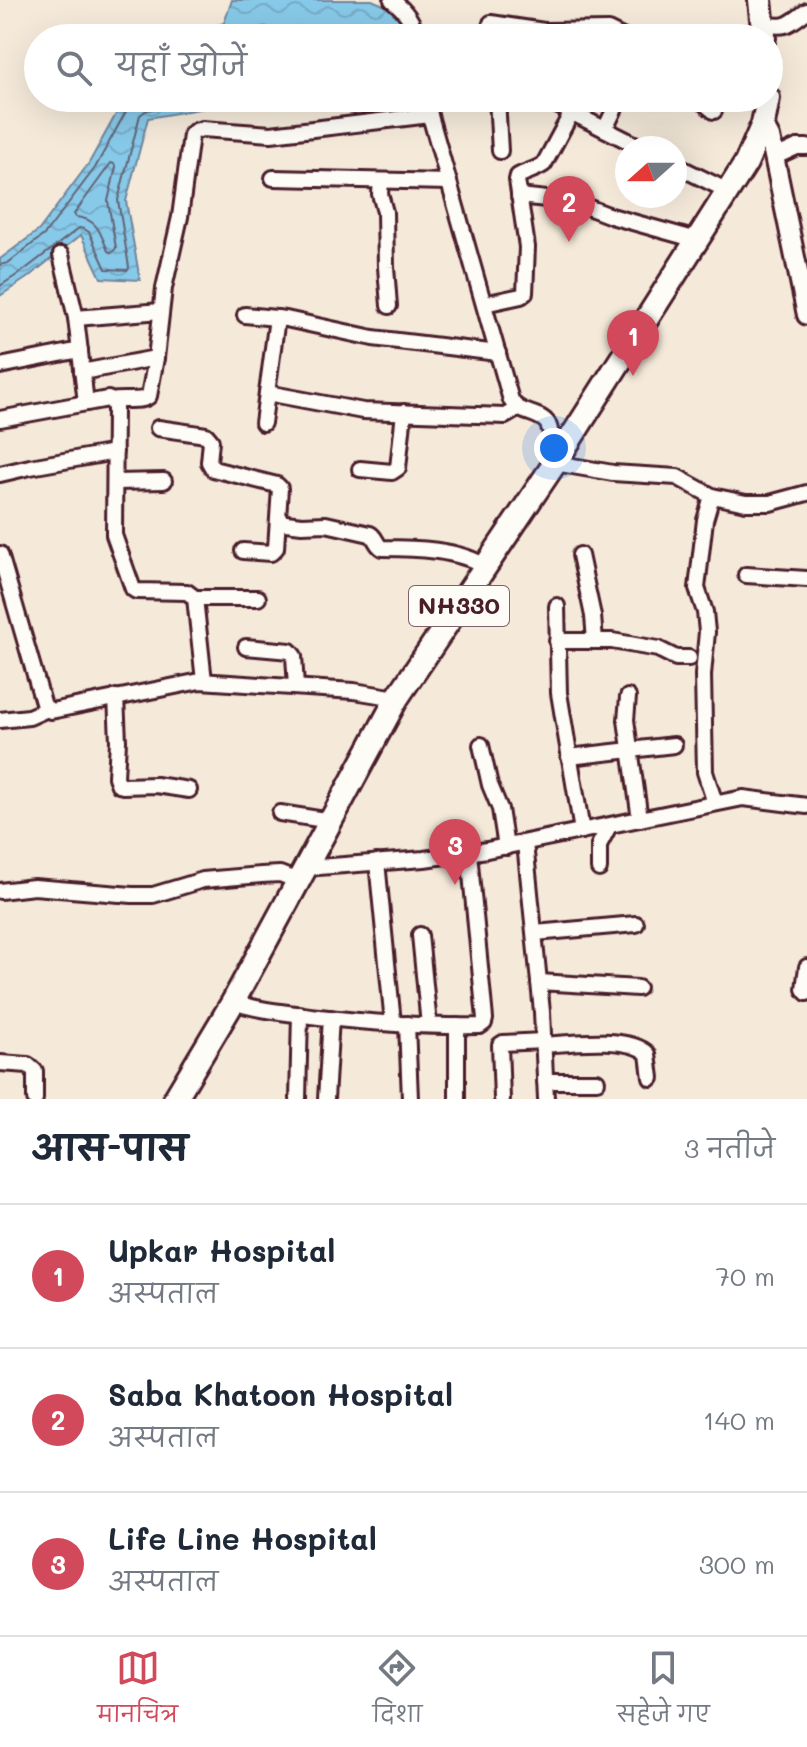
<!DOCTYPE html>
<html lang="hi">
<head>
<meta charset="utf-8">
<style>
  :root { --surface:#fff; --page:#f2f2f3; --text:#1f2937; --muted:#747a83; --line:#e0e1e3; --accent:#d1495b }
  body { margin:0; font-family:Mali,"Playpen Sans Deva",sans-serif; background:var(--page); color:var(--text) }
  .compass { position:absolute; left:615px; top:136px; width:72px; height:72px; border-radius:50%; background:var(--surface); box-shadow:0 8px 32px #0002; rotate:249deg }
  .you { position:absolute; left:554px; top:448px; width:28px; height:28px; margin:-20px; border:6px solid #fff; border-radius:50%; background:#1a73e8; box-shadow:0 0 0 12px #1a73e833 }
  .badge { display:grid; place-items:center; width:52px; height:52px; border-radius:50%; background:var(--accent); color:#fff; font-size:26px; font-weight:700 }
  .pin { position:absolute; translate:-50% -66px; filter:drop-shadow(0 2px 4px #0008) }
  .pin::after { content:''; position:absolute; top:42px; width:28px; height:24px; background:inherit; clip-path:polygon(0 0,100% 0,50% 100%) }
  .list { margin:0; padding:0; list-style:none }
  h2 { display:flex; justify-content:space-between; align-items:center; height:104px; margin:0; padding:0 32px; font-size:34px }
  h2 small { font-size:26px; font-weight:400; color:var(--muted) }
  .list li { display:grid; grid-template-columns:52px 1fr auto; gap:24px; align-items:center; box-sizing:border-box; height:144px; padding:0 32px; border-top:2px solid var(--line) }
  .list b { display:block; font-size:30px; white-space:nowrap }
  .list p { margin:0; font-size:26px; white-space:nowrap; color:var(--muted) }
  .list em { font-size:26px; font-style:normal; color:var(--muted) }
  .icon { flex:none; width:44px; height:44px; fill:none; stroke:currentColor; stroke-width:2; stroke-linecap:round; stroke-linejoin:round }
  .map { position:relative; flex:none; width:807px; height:1099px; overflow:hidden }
  .search { position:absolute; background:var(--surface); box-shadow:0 8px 32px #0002; left:24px; right:24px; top:24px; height:88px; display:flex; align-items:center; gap:20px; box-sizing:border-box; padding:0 28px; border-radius:44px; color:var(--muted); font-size:30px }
  .sheet { height:536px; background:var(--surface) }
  nav { display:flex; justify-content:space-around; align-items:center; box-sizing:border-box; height:112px; border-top:2px solid var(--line); background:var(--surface); font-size:22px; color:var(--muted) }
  nav a { display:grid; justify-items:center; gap:4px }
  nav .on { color:var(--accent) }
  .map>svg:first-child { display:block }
</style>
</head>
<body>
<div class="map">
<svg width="807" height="1099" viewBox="0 0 807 1099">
  <defs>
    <pattern id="water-waves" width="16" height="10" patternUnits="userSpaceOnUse" patternTransform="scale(2)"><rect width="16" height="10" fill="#87c9e8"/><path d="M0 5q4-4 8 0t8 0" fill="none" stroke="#76acc7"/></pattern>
  </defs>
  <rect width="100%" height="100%" fill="#f5eada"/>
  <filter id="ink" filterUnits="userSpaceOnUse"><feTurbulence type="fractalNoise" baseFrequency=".0125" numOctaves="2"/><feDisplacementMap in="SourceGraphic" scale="16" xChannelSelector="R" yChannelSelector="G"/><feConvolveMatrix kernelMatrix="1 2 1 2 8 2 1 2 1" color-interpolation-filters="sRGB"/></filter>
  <g filter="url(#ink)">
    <g fill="url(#water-waves)" stroke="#6f859c" stroke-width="2">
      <polygon points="232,0 372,0 395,10 405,33 405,38 176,38 224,23"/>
      <polygon points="125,98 261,98 148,118 126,201 140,280 101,278 81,235 27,278 0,296 0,259 39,230 89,163"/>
    </g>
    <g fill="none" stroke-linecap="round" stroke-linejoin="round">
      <g stroke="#626377" stroke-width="2">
        <path d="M111,163l3,1 2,3 -8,34 8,47 -4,5 -4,-2c-8,-18 -10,-32 -32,-34l-2,-3z"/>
        <polyline points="0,265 8,263 45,234 95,168 130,104 131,98"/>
        <polyline points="0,286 23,271 79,228 84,229 89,232 106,269 128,270 129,267 118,200 140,115 147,110 215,98"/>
      </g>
      <g stroke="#4a1f2b" stroke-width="20">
        <g id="minor">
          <path d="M392,0c14,11 21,21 25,38"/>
          <polyline points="491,23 544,31 608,30 624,38"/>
          <path d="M764,24c23,5 25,0 43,-13"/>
          <path d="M425,98l86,302c7,15 29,11 37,24 5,11 5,27 7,39l58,10 64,4 35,19 34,7h24l37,-10"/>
          <polyline points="497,98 500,151"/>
          <polyline points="543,98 642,148"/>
          <polyline points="698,98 714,111"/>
          <polyline points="605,129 620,98"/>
          <polyline points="773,158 797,147 807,147"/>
          <polyline points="675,165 728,191"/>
          <polyline points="273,178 449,182"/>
          <polyline points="381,181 380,194 385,212 386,267 389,306"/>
          <polyline points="519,196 574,202 611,216 697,240"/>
          <polyline points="61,255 76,318 86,403"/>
          <path d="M484,304l37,-8 4,-3 2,-46 -10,-67 1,-4c9,-5 18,-6 26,-12l28,-52"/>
          <polyline points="245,315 286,319 373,338 498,353"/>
          <polyline points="76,318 161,311"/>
          <polyline points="0,366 80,350"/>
          <polyline points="82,372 156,358"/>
          <polyline points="267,393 363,411 505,416 517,409"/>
          <path d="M112,401c11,-3 29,2 37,-5l7,-38 8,-70 16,-71 11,-82 4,-4 7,-2 69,5 159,-19"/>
          <polyline points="0,419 108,399 112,401 115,408 114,535 133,589 136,591 187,592 195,598 204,681"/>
          <polyline points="263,423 277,318"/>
          <polyline points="158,428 206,435 211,441 209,462 213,469 277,485 280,488 276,548 271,553 243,551"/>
          <polyline points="360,469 392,472 398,468 404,412"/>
          <polyline points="0,474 30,467 115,452"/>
          <polyline points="115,482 164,481"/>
          <polyline points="712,496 705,520 697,588 705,612 707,632 703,675 705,772 715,803"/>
          <path d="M278,522l24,3 24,-1 44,10c6,3 6,11 12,14 32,0 77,1 104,19"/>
          <polyline points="0,554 44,706 51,711 200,681 354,691 397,698"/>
          <polyline points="580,555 593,616 595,641"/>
          <polyline points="746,575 807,579"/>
          <polyline points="195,598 258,598"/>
          <polyline points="557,606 559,693 582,831"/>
          <polyline points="557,641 612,641 658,649 676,658 689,658"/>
          <polyline points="246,647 290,651 294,656 296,687"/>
          <polyline points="116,697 118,741 116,777 119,785 123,786 156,785 189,790"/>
          <polyline points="628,697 626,720 640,819"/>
          <polyline points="0,720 29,717 47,709"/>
          <polyline points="481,745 490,785 500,809 506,847"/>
          <polyline points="569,757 674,745"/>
          <polyline points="280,813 331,821"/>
          <polyline points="525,843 542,1012 546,1099"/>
          <polyline points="377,862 393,1023"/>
          <polyline points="305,868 424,859 487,850 743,798 807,806"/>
          <polyline points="599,869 599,845 609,826"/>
          <polyline points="0,891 34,887 132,895 153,895 203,880 261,875 280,874 298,881"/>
          <polyline points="535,933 636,924"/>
          <polyline points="420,935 429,1025"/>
          <polyline points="807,967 804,989 807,993"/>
          <polyline points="539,982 638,988"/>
          <path d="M233,1002c28,9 57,11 86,15 53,6 107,10 161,9l4,-3 1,-4 -16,-166"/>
          <polyline points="407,1024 410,1099"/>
          <path d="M543,1045c26,-2 87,-10 105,9l3,24"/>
          <polyline points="0,1063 28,1065 35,1071 35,1099"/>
          <polyline points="545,1081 597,1081"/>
          <polyline points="298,1099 300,1014"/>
          <polyline points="326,1099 331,1018"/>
          <polyline points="457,1099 457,1026"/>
          <polyline points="502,1099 500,1045 503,1043 543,1041"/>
        </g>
      </g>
      <g stroke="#4a1f2b" stroke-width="24">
        <polyline id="major" points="763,124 770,137 807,315"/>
      </g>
      <g stroke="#4a1f2b" stroke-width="28">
        <g id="highway">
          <polyline points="760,0 764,38"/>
          <polyline points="175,1099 233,1002 397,698 555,463 746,163 763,124 768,98"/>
        </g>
      </g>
      <use href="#minor" stroke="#fdfcf7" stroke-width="14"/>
      <use href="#major" stroke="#fdfcf7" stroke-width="18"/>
      <use href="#highway" stroke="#fdfcf7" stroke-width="22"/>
    </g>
  </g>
  <g text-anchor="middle" stroke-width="7" stroke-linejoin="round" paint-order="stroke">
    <rect fill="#fdfcf7" stroke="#806168" stroke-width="2" x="409" y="586" width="100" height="40" rx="6"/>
    <g font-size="24" font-weight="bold" fill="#4a1f2b">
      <text x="459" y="614">NH330</text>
    </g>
  </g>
</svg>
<svg class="compass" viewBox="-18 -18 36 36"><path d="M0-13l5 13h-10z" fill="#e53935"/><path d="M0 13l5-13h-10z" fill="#747a83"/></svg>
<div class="you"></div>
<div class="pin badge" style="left:633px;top:376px">1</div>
<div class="pin badge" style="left:569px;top:242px">2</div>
<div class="pin badge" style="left:455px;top:885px">3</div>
<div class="search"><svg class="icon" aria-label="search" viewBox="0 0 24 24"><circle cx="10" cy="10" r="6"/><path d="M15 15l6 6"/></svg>यहाँ खोजें</div>
</div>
<section class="sheet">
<h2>आस-पास<small>3 नतीजे</small></h2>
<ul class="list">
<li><span class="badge">1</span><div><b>Upkar Hospital</b><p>अस्पताल</p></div><em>70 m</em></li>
<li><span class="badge">2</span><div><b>Saba Khatoon Hospital</b><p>अस्पताल</p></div><em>140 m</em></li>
<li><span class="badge">3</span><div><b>Life Line Hospital</b><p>अस्पताल</p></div><em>300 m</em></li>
</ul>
</section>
<nav>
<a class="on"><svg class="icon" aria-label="map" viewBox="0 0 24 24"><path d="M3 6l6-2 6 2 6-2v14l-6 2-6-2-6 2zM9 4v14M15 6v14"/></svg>मानचित्र</a>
<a><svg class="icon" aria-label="directions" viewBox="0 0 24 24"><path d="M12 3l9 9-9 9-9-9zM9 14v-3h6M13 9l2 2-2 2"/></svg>दिशा</a>
<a><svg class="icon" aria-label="saved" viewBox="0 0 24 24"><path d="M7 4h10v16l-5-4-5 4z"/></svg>सहेजे गए</a>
</nav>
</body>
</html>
